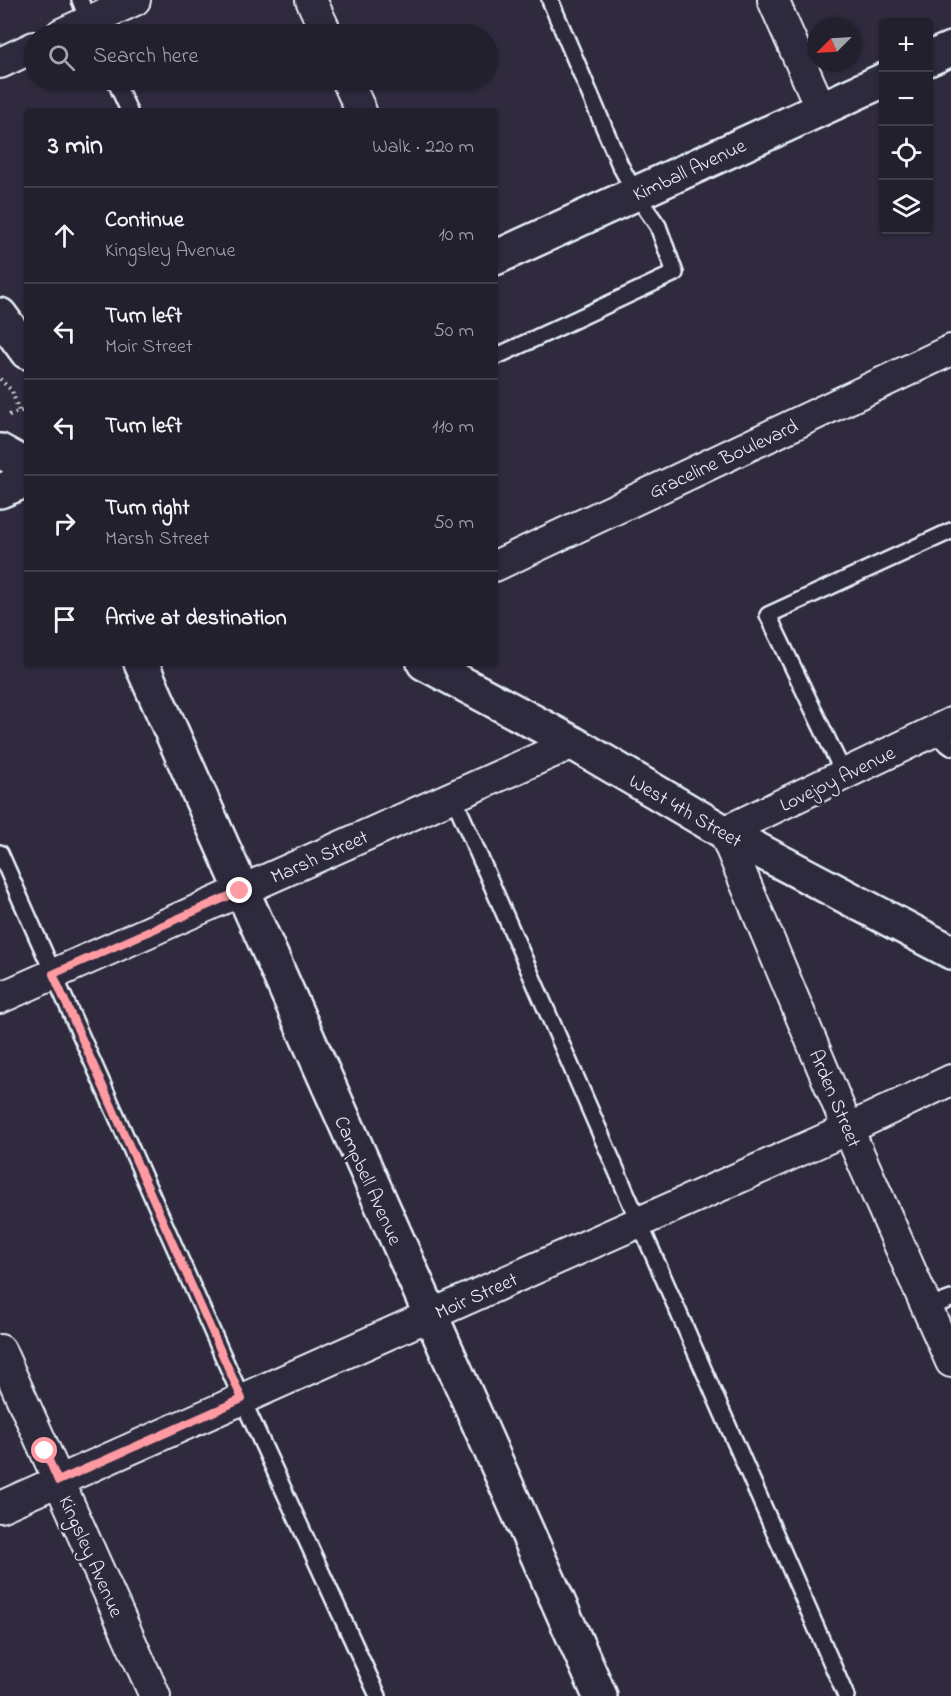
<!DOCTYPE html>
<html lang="en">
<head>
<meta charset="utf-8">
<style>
  :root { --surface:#23202e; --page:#2b2836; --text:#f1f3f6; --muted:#a3a3aa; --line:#403e4a }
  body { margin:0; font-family:"Indie Flower",sans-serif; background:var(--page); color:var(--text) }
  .controls { position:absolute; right:18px; top:18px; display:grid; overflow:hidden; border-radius:6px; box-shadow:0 2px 4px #0004 }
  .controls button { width:54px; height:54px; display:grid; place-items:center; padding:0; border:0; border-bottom:2px solid var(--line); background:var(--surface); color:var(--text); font:30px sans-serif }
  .compass { position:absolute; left:807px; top:18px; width:54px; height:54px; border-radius:50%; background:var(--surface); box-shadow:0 2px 4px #0004; rotate:246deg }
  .stop { position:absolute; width:18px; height:18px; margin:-14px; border:4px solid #ff9aa2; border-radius:50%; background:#fff }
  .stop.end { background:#ff9aa2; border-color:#fff; box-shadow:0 2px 6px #0008 }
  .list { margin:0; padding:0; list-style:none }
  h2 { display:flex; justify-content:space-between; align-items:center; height:78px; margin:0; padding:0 24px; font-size:26px }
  h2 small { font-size:20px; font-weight:400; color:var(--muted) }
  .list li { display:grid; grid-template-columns:39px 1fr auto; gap:18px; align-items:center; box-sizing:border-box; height:96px; padding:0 24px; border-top:2px solid var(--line) }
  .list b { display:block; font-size:22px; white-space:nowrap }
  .list p { margin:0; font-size:20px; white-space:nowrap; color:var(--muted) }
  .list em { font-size:20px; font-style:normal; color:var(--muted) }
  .icon { flex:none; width:33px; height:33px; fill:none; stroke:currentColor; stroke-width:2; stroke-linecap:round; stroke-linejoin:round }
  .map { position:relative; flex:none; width:951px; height:1696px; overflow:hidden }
  .search { position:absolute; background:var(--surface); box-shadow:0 2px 4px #0004; left:24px; top:24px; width:474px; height:66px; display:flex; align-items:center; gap:15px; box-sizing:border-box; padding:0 21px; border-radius:33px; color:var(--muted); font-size:22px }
  .panel { position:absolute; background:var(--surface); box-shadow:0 2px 4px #0004; left:24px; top:108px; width:474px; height:558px; border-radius:6px }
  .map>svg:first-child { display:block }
</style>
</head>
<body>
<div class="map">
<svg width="951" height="1696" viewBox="0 0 951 1696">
  <rect width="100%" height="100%" fill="#2f2a3d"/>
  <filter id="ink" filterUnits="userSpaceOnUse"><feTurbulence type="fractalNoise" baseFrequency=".0167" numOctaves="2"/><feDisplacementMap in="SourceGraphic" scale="12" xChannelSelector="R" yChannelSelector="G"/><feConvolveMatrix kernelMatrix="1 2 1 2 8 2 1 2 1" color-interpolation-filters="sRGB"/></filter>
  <g filter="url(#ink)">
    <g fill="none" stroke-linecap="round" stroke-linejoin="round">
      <g stroke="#e8f1f8" stroke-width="20">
        <g id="service">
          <polyline points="80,0 90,25"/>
          <polyline points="115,80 129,111"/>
          <polyline points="495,357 675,273 658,226 635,193 620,165 550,0"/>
          <polyline points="931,732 951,747"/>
          <polyline points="844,774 768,615 951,531"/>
          <polyline points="453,796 846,1696"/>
          <polyline points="0,853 242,1399 378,1696"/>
          <polyline points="927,1308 951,1299"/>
        </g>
      </g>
      <g stroke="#e8f1f8" stroke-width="34">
        <g id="minor">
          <polyline points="311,0 327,34"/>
          <polyline points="773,0 821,109"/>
          <polyline points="61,34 135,0"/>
          <polyline points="0,63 34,47"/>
          <polyline points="347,80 361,111"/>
          <polyline points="495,566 951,350"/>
          <polyline points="951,723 724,832 848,1129 951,1362"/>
          <polyline points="0,998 573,743"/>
          <polyline points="0,1350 155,1696"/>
          <polyline points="0,1507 848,1129 951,1080"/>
        </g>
      </g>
      <g stroke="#e8f1f8" stroke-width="38">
        <polyline id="tertiary" points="0,491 27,480"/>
      </g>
      <g stroke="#e8f1f8" stroke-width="38">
        <g id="secondary">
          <polyline points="928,59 951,49"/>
          <polyline points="495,258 884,80"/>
          <polyline points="0,315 27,352"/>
          <polyline points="0,451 27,466"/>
          <polyline points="141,663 600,1696"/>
          <polyline points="424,663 573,743 724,832 951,952"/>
        </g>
      </g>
      <g stroke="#e8f1f8" stroke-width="4" stroke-dasharray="1.5 4.5" stroke-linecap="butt">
        <polyline points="0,379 12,391 19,412"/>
        <polyline points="9,415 25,410"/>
      </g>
      <use href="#service" stroke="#2f2a3d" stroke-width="15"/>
      <use href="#minor" stroke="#2f2a3d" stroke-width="30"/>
      <use href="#tertiary" stroke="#2f2a3d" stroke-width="33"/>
      <use href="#secondary" stroke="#2f2a3d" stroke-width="33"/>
    </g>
  </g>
  <g fill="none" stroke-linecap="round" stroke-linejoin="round" filter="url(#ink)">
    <polyline stroke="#ff9aa2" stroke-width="8" points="45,1451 58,1481 242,1399 53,974 240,891"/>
  </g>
  <g text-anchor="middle" stroke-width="5" stroke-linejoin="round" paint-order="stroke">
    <g font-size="20" fill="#e8f1f8" stroke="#2f2a3d">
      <text transform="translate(689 169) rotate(-25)" y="7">Kimball Avenue</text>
      <text transform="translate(723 458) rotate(-25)" y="7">Graceline Boulevard</text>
      <text transform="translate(837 778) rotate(-26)" y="7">Lovejoy Avenue</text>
      <text transform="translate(686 810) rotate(30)" y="7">West 4th Street</text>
      <text transform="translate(319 856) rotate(-24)" y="7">Marsh Street</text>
      <text transform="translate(836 1098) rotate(67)" y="7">Arden Street</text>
      <text transform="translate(369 1180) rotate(66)" y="7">Campbell Avenue</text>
      <text transform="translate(476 1295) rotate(-24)" y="7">Moir Street</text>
      <text transform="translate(92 1556) rotate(66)" y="7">Kingsley Avenue</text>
    </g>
  </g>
</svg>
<div class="controls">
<button>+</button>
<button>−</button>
<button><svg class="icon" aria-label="locate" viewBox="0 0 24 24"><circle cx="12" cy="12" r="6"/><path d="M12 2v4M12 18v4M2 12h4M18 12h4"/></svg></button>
<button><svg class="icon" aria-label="layers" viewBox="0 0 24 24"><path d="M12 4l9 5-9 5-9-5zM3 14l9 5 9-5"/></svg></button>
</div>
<svg class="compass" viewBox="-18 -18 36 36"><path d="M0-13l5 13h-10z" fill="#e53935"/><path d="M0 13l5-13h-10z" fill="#a3a3aa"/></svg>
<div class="stop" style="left:45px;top:1451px"></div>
<div class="stop end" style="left:240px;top:891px"></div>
<div class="search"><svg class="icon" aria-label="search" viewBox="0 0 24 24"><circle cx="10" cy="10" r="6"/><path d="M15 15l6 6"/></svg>Search here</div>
<section class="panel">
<h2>3 min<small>Walk · 220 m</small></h2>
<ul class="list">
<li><svg class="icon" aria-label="ahead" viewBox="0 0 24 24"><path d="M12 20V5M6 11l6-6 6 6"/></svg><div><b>Continue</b><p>Kingsley Avenue</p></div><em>10 m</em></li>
<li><svg class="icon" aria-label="left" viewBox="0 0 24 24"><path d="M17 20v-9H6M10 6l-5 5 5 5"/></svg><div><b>Turn left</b><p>Moir Street</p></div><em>50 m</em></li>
<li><svg class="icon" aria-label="left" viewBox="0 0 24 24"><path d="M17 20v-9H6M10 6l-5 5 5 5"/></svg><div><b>Turn left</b></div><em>110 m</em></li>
<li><svg class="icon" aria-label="right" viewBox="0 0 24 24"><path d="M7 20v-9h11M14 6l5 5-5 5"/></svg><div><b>Turn right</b><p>Marsh Street</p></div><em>50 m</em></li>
<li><svg class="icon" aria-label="arrive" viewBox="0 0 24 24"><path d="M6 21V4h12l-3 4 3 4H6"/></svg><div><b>Arrive at destination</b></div></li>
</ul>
</section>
</div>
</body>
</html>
